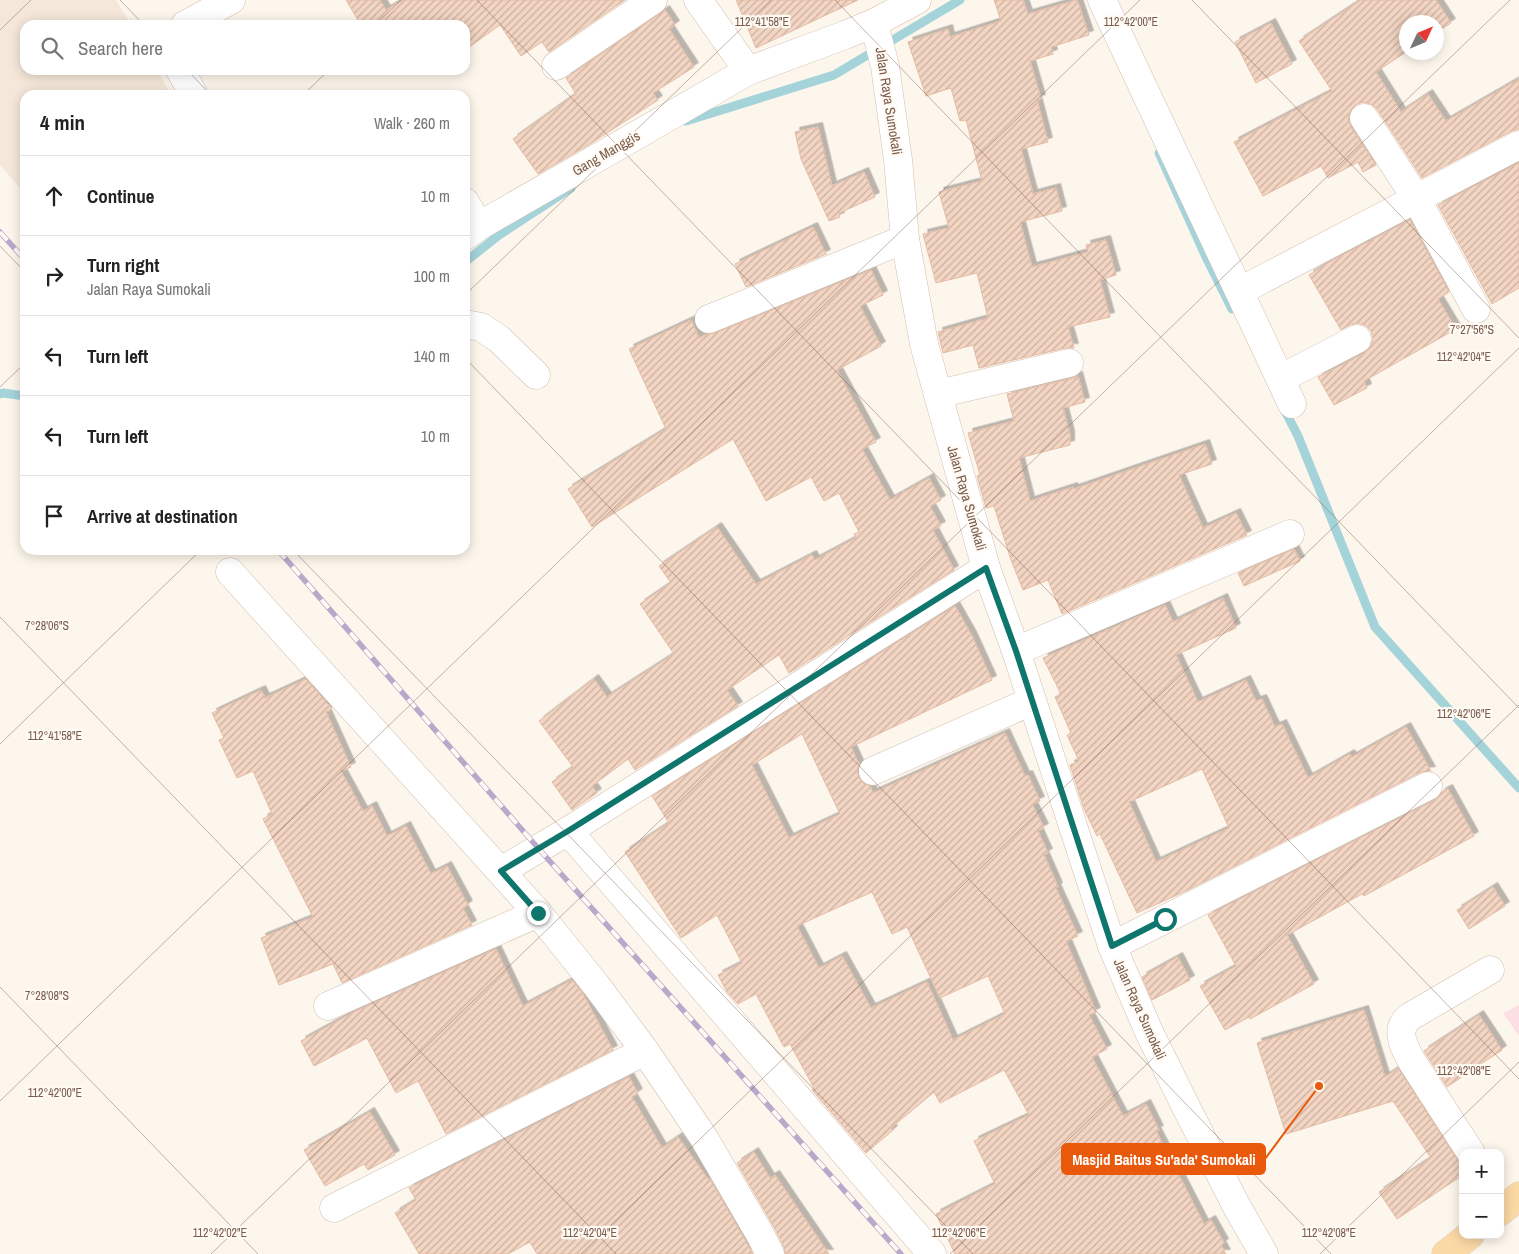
<!DOCTYPE html>
<html lang="en">
<head>
<meta charset="utf-8">
<style>
  :root { --surface:#fff; --page:#f6f6f6; --text:#222; --muted:#767676; --line:#e0e0e0 }
  body { margin:0; font-family:"Archivo Narrow",sans-serif; background:var(--page); color:var(--text) }
  .controls { position:absolute; right:15px; bottom:15px; display:grid; overflow:hidden; border-radius:10px; box-shadow:0 2px 12px #0003 }
  .controls button { width:45px; height:45px; display:grid; place-items:center; padding:0; border:0; border-bottom:1px solid var(--line); background:var(--surface); color:var(--text); font:25px sans-serif }
  .compass { position:absolute; left:1399px; top:15px; width:45px; height:45px; border-radius:50%; background:var(--surface); box-shadow:0 2px 12px #0003; rotate:46deg }
  .stop { position:absolute; width:15px; height:15px; margin:-11px; border:4px solid #0f766e; border-radius:50%; background:#fff }
  .stop.end { background:#0f766e; border-color:#fff; box-shadow:0 1px 5px #0008 }
  .list { margin:0; padding:0; list-style:none }
  h2 { display:flex; justify-content:space-between; align-items:center; height:65px; margin:0; padding:0 20px; font-size:21px }
  h2 small { font-size:16px; font-weight:400; color:var(--muted) }
  .list li { display:grid; grid-template-columns:32px 1fr auto; gap:15px; align-items:center; box-sizing:border-box; height:80px; padding:0 20px; border-top:1px solid var(--line) }
  .list b { display:block; font-size:19px; white-space:nowrap }
  .list p { margin:0; font-size:16px; white-space:nowrap; color:var(--muted) }
  .list em { font-size:16px; font-style:normal; color:var(--muted) }
  .icon { flex:none; width:28px; height:28px; fill:none; stroke:currentColor; stroke-width:2; stroke-linecap:round; stroke-linejoin:round }
  .map { position:relative; flex:none; width:1519px; height:1254px; overflow:hidden }
  .search { position:absolute; background:var(--surface); box-shadow:0 2px 12px #0003; left:20px; top:20px; width:450px; height:55px; display:flex; align-items:center; gap:12px; box-sizing:border-box; padding:0 18px; border-radius:15px; color:var(--muted); font-size:19px }
  .panel { position:absolute; background:var(--surface); box-shadow:0 2px 12px #0003; left:20px; top:90px; width:450px; height:465px; border-radius:15px }
  .map>svg:first-child { display:block }
</style>
</head>
<body>
<div class="map">
<svg width="1519" height="1254" viewBox="0 0 1519 1254">
  <defs>
    <pattern id="building-hatch" width="6" height="6" patternUnits="userSpaceOnUse" patternTransform="scale(1.25)"><rect width="6" height="6" fill="#f3d5c3"/><path d="M-1 1l2-2M0 6l6-6M5 7l2-2" fill="none" stroke="#cab0a1"/></pattern>
    <filter id="shadow"><feDropShadow dx="4.5" dy="-4.5" stdDeviation="0" flood-color="#0004"/></filter>
  </defs>
  <rect width="100%" height="100%" fill="#fdf6ec"/>
  <polygon fill="#f5e8da" points="0,0 116,0 131,25 25,25 25,70 157,70 171,95 25,95 25,194 0,165"/>
  <polygon fill="#fbdfe3" points="1519,1005 1519,1036 1503,1013"/>
  <g fill="none" stroke-linecap="round" stroke-linejoin="round">
    <g stroke="#a5d3da" stroke-width="9">
      <polyline points="686,121 834,75 960,0"/>
      <polyline points="1159,153 1206,257 1232,309"/>
      <polyline points="465,262 499,235 571,188"/>
      <polyline points="0,394 3,393 25,396"/>
      <polyline points="1283,407 1298,436 1375,627 1519,788"/>
    </g>
  </g>
  <g fill="url(#building-hatch)" stroke="#e6bba3" fill-rule="evenodd" filter="url(#shadow)">
    <polygon points="346,0 380,0 386,10 403,0 625,0 549,52 542,42 521,56 500,25 465,50 465,25 361,25"/>
    <polygon points="736,0 858,0 756,48"/>
    <polygon points="994,0 1023,0 1028,14 1077,0 1089,35 1051,47 1053,54 1030,61 1041,99 1037,100 1048,142 1021,149 1033,194 1056,188 1062,211 1020,222 1032,267 1088,252 1086,245 1106,240 1116,275 1100,280 1110,317 1068,327 1074,348 1065,348 979,368 973,345 943,353 938,332 988,318 977,273 936,283 923,234 949,228 939,192 982,181 966,120 960,121 951,88 926,96 908,42 948,29 950,37 1001,21"/>
    <polygon points="1361,0 1436,0 1451,23 1436,32 1436,22 1406,22 1406,52 1376,72 1401,112 1428,94 1446,121 1519,79 1519,129 1512,131 1422,178 1377,109 1371,104 1363,102 1355,105 1350,111 1348,119 1351,127 1376,165 1363,172 1358,162 1328,178 1321,166 1263,196 1234,142 1332,91 1299,41"/>
    <polygon points="665,10 675,25 669,29 694,67 653,93 658,100 590,144 538,174 513,139 576,94 566,78"/>
    <polygon points="1271,23 1292,64 1256,83 1235,42"/>
    <polygon points="818,127 832,186 864,172 875,197 839,213 840,217 829,221 801,159 795,132"/>
    <polygon points="1519,163 1519,288 1492,304 1438,205"/>
    <polygon points="1410,220 1449,292 1438,299 1456,329 1364,381 1367,388 1334,405 1318,377 1365,353 1370,347 1373,339 1371,331 1366,326 1358,323 1350,325 1341,330 1309,275 1333,260"/>
    <polygon points="813,227 826,254 746,287 735,264"/>
    <polygon points="871,270 883,295 860,306 881,346 837,370 876,442 862,449 890,500 929,478 941,500 930,506 941,526 933,530 954,570 789,673 779,655 727,690 738,706 635,770 628,759 592,786 597,793 572,810 552,782 573,767 539,721 594,679 607,697 674,654 640,604 671,583 659,566 717,527 756,584 812,555 815,560 856,538 854,534 859,532 839,493 824,501 811,477 766,501 733,439 592,527 568,489 666,429 629,349 691,320 699,338 707,334 715,333"/>
    <polygon points="1078,376 1085,402 1063,408 1070,435 1070,445 1019,458 1030,501 1073,487 1074,489 1205,444 1212,464 1179,475 1203,528 1236,513 1247,535 1062,614 1048,580 1023,590 1011,560 994,506 986,508 977,476 980,475 968,433 1014,421 1007,394 1073,378"/>
    <polygon points="1294,549 1300,561 1244,586 1238,573"/>
    <path d="M1223,598l13,30 -60,27 22,47 48,-22 10,21 6,-2 13,28 7,-3 26,54 42,-24 2,3 54,-30 25,44 -10,1 -235,119 -49,22 -37,-79 -3,2 -13,-27 -14,-44 9,-4 -12,-26 4,-2 -16,-36 6,-3 -18,-36 122,-53 8,17zM1202,769l27,59 -73,34 -27,-60z"/>
    <path d="M955,606l17,30 20,44 -141,67 8,17 -2,6 2,7 4,6 7,3 3,7 132,-60 20,43 3,-1 12,26 -8,3 12,24 -6,3 10,22 -4,2 14,32 -2,1 22,48 -12,5 30,71 -7,3 18,34 -15,8 31,59 23,-12 13,26 -3,1 48,93 7,-4 13,23 -3,2 5,9h-271l-19,-40 59,-30 -21,-43 55,-26 -25,-45 -64,33 -6,-11 -43,36 2,2 -27,23 -54,-63 2,-2 -24,-44 -6,3 -28,-53 -18,10 -11,-12 -9,-17 24,-12 -25,-48 -36,23 -56,-86 44,-29 -17,-27zM802,734l38,80 -51,24 -37,-73zM872,892l20,42 15,-7 33,71 48,-22 17,38 -52,26 -26,-58 -56,26 -29,-52 -23,12 -22,-42z"/>
    <polygon points="306,679 332,709 326,712 351,767 341,771 363,811 372,806 387,836 406,826 431,874 447,866 468,905 463,908 472,925 342,983 333,964 279,985 261,938 313,917 263,819 272,814 253,771 237,778 219,740 224,738 212,713 261,690 265,698"/>
    <polygon points="1448,789 1474,836 1364,896 1362,894 1287,935 1314,984 1250,1019 1249,1017 1225,1030 1200,986 1236,966 1208,915 1435,800 1442,792"/>
    <polygon points="1493,887 1505,906 1469,929 1457,910"/>
    <polygon points="496,949 523,1006 572,980 582,992 613,1050 446,1134 418,1081 396,1093 367,1038 314,1066 301,1041 356,1011"/>
    <polygon points="1178,957 1190,980 1152,1000 1142,977"/>
    <polygon points="1364,1010 1385,1077 1398,1068 1458,1161 1463,1166 1463,1175 1397,1219 1379,1192 1431,1158 1393,1101 1286,1134 1257,1043"/>
    <polygon points="1479,1015 1502,1050 1447,1087 1424,1051"/>
    <polygon points="629,1077 638,1093 632,1097 662,1148 678,1137 708,1179 710,1179 753,1254 537,1254 530,1242 508,1254 419,1254 395,1213 416,1200 409,1188"/>
    <polygon points="370,1112 395,1155 368,1170 364,1164 325,1186 304,1150"/>
    <polygon points="754,1152 770,1178 775,1175 829,1254 785,1254 784,1247 775,1229 737,1163"/>
  </g>
  <g fill="none" stroke-linecap="round" stroke-linejoin="round">
    <g stroke="#d1beb0" stroke-width="29">
      <g id="minor">
        <polyline points="698,0 748,71 845,35 874,23 917,0"/>
        <polyline points="1102,0 1292,404"/>
        <polyline points="874,23 885,66 898,160 905,239 924,344 986,568 1016,651 1112,946 1149,1032 1185,1105 1237,1207 1264,1254"/>
        <polyline points="185,25 231,0"/>
        <polyline points="556,66 653,0"/>
        <polyline points="180,70 194,95"/>
        <polyline points="1364,118 1416,198 1476,309"/>
        <polyline points="465,202 479,226"/>
        <polyline points="465,236 479,226 748,71"/>
        <polyline points="1240,291 1519,145"/>
        <polyline points="709,319 905,239"/>
        <polyline points="465,324 481,327 499,339 536,375"/>
        <polyline points="1280,379 1357,339"/>
        <polyline points="938,394 1069,363"/>
        <polyline points="230,572 538,913 596,985 645,1051 704,1138 761,1236 770,1254"/>
        <polyline points="1016,651 1290,534"/>
        <polyline points="873,771 1032,701"/>
        <polyline points="568,831 932,1254"/>
        <polyline points="501,871 568,831 986,568"/>
        <polyline points="1112,946 1428,786"/>
        <polyline points="328,1006 538,913"/>
        <path d="M1471,1153l-60,-93c-8,-15 -17,-32 0,-44l79,-46"/>
        <polyline points="334,1208 645,1051"/>
      </g>
    </g>
    <g stroke="#dad1cd" stroke-width="29">
      <g id="major">
        <polyline points="1500,1212 1519,1196"/>
        <polyline points="1446,1254 1470,1235"/>
      </g>
    </g>
    <use href="#minor" stroke="#fff" stroke-width="28"/>
    <use href="#major" stroke="#fbd9a5" stroke-width="28"/>
    <g stroke="#b9a8c9" stroke-width="5.5">
      <g id="rail">
        <polyline points="0,232 25,260"/>
        <polyline points="278,550 538,848 901,1254"/>
      </g>
    </g>
    <use href="#rail" stroke="#fffaf3" stroke-width="4" stroke-dasharray="11" stroke-linecap="butt"/>
  </g>
  <g fill="none" stroke-linecap="round" stroke-linejoin="round">
    <polyline stroke="#0f766e" stroke-width="6" points="538,913 501,871 568,831 986,568 1016,651 1112,946 1165,919"/>
  </g>
  <path fill="none" stroke="#7a5c4d" stroke-width="1" stroke-opacity="0.45" d="M120,0l24,25M477,0l1042,1079M835,0l684,708M1192,0l327,338M375,25l26,-25M0,30l31,-30M187,70l24,25M303,95l26,-25M0,246l25,26M465,295l306,-295M465,358l866,896M0,387l25,-24M293,550l680,704M0,617l616,637M0,744l201,-194M0,987l258,267M0,1101l1140,-1101M211,1254l1299,-1254M581,1254l938,-906M950,1254l569,-549M1320,1254l199,-192"/>
  <g text-anchor="middle" stroke-width="4.5" stroke-linejoin="round" paint-order="stroke">
    <g font-size="14" fill="#7a5c4d" stroke="#fffaf3">
      <text transform="translate(889 101) rotate(81)" y="5">Jalan Raya Sumokali</text>
      <text transform="translate(606 153) rotate(-30)" y="5">Gang Manggis</text>
      <text transform="translate(967 498) rotate(74)" y="5">Jalan Raya Sumokali</text>
      <text transform="translate(1140 1009) rotate(66)" y="5">Jalan Raya Sumokali</text>
    </g>
  </g>
  <g font-size="12" text-anchor="middle" fill="#7a5c4d" stroke="#fffaf3" stroke-width="4.5" stroke-linejoin="round" paint-order="stroke">
    <text x="762" y="26">112°41'58"E</text>
    <text x="1131" y="26">112°42'00"E</text>
    <text x="1472" y="334">7°27'56"S</text>
    <text x="1464" y="361">112°42'04"E</text>
    <text x="47" y="630">7°28'06"S</text>
    <text x="1464" y="718">112°42'06"E</text>
    <text x="55" y="740">112°41'58"E</text>
    <text x="47" y="1000">7°28'08"S</text>
    <text x="1464" y="1075">112°42'08"E</text>
    <text x="55" y="1097">112°42'00"E</text>
    <text x="220" y="1237">112°42'02"E</text>
    <text x="590" y="1237">112°42'04"E</text>
    <text x="959" y="1237">112°42'06"E</text>
    <text x="1329" y="1237">112°42'08"E</text>
  </g>
  <path fill="none" stroke="#e8590c" stroke-width="2" d="M1319 1086L1265 1159"/>
  <circle fill="#e8590c" stroke="#fffaf3" stroke-width="2" cx="1319" cy="1086" r="5"/>
  <rect fill="#e8590c" stroke="#e8590c" stroke-width="2" x="1062" y="1144" width="203" height="30" rx="5"/>
  <g font-size="15" text-anchor="middle" font-weight="bold" fill="#fff">
    <text x="1164" y="1165">Masjid Baitus Su'ada' Sumokali</text>
  </g>
</svg>
<div class="controls">
<button>+</button>
<button>−</button>
</div>
<svg class="compass" viewBox="-18 -18 36 36"><path d="M0-13l5 13h-10z" fill="#e53935"/><path d="M0 13l5-13h-10z" fill="#767676"/></svg>
<div class="stop" style="left:1165px;top:919px"></div>
<div class="stop end" style="left:538px;top:913px"></div>
<div class="search"><svg class="icon" aria-label="search" viewBox="0 0 24 24"><circle cx="10" cy="10" r="6"/><path d="M15 15l6 6"/></svg>Search here</div>
<section class="panel">
<h2>4 min<small>Walk · 260 m</small></h2>
<ul class="list">
<li><svg class="icon" aria-label="ahead" viewBox="0 0 24 24"><path d="M12 20V5M6 11l6-6 6 6"/></svg><div><b>Continue</b></div><em>10 m</em></li>
<li><svg class="icon" aria-label="right" viewBox="0 0 24 24"><path d="M7 20v-9h11M14 6l5 5-5 5"/></svg><div><b>Turn right</b><p>Jalan Raya Sumokali</p></div><em>100 m</em></li>
<li><svg class="icon" aria-label="left" viewBox="0 0 24 24"><path d="M17 20v-9H6M10 6l-5 5 5 5"/></svg><div><b>Turn left</b></div><em>140 m</em></li>
<li><svg class="icon" aria-label="left" viewBox="0 0 24 24"><path d="M17 20v-9H6M10 6l-5 5 5 5"/></svg><div><b>Turn left</b></div><em>10 m</em></li>
<li><svg class="icon" aria-label="arrive" viewBox="0 0 24 24"><path d="M6 21V4h12l-3 4 3 4H6"/></svg><div><b>Arrive at destination</b></div></li>
</ul>
</section>
</div>
</body>
</html>
